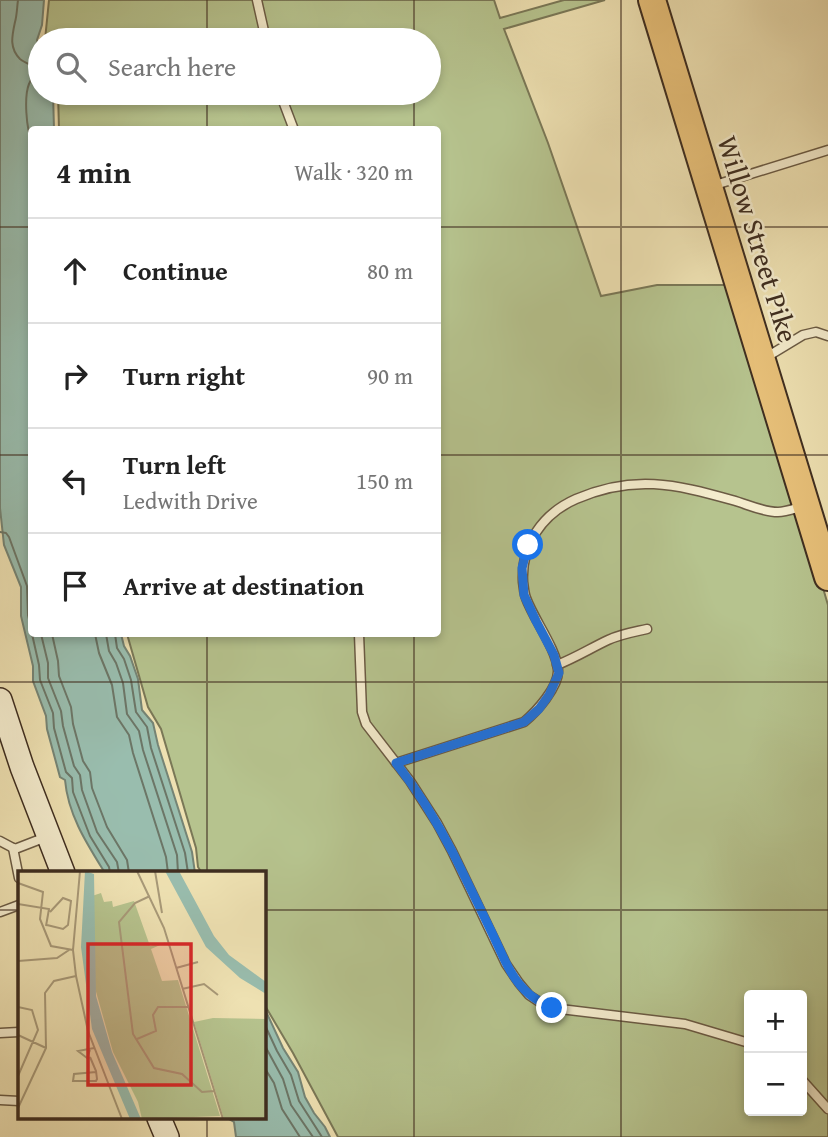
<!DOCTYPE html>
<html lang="en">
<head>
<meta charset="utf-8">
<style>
  :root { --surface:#fff; --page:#f6f6f6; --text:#222; --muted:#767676; --line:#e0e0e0 }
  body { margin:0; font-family:"Gentium Book Plus",serif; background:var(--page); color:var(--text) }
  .controls { position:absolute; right:21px; bottom:21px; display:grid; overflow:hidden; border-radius:7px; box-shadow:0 4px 10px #0003 }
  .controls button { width:63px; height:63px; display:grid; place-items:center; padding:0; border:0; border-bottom:2px solid var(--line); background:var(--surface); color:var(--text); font:35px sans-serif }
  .stop { position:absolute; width:21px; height:21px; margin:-16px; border:5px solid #1a73e8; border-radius:50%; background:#fff }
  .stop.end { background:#1a73e8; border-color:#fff; box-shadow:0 2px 7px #0008 }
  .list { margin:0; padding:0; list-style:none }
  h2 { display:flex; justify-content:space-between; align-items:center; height:91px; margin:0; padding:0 28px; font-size:30px }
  h2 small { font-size:23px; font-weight:400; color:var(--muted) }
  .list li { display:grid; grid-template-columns:46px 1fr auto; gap:21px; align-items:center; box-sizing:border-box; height:105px; padding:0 28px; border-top:2px solid var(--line) }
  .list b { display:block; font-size:26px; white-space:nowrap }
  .list p { margin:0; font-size:23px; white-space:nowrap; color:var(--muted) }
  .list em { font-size:23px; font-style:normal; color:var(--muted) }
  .icon { flex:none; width:38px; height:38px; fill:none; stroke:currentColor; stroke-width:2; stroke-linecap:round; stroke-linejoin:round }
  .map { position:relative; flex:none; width:828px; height:1137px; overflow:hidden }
  .search { position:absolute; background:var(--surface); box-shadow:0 4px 10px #0003; left:28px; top:28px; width:413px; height:77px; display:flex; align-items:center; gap:18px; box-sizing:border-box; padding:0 24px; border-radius:38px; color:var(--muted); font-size:26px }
  .panel { position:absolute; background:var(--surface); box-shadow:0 4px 10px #0003; left:28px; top:126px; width:413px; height:511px; border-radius:7px }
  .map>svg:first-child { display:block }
</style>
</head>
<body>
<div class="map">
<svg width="828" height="1137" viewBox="0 0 828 1137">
  <rect width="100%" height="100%" fill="#eee1b2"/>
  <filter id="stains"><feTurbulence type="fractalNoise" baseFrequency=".00286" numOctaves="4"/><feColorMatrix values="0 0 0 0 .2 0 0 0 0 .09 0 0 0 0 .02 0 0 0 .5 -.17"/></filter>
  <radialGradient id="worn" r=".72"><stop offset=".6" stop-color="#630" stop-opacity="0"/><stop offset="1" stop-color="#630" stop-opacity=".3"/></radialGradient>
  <path fill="#b6c38e" stroke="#7a7857" stroke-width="2" fill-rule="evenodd" d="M49,0h445l6,18 64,-18h41l-101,29 44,114 53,153 56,-11h71l82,259 18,61v532h-490l-45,-84 -29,-49v-131h-62l-4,-6 -2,-19 -35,-119 -13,-22 -21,-73h311v-504l-379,-1 -1,-36h371v-53h-384zM749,995h53v116h-53z"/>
  <g fill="#99bdae" stroke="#758475" stroke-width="2">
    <path d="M0,0h44l-2,25 -5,15 3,10v43h13l1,36 -22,1v504h89l3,12 6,10 8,23 4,31 11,13 5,22 34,107 3,21h-90c-18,-29 -37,-58 -40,-93l-5,-3 -13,-48 -1,-13 -13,-35v-15l-12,-50v-29l-17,-42 -4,-37z"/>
    <polygon points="264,1007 283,1048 298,1072 305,1097 314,1113 325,1127 330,1137 236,1137 234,1122 227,1118 264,1118"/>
  </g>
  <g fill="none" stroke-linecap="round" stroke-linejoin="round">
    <g stroke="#6c7667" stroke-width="2">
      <path d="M18,0c-1,7 -1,15 -3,22 -3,14 -6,26 5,37 6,5 14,6 19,11 -3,4 -8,8 -10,14 -5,12 -3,45 3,57"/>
      <polyline points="0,532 6,533 9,537 27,586 28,615 32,632"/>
      <polyline points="32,634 39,665 40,680 53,713 54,728 66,772 72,778 73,792 90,836 109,867 110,873"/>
      <polyline points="41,634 48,663 48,678 61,711 63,726 74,766 80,775 82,790 97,832 117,862 119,873"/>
      <polyline points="52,634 58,661 59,676 71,707 73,724 83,761 90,772 92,788 107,827 127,860 129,873"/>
      <polyline points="95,634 99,653 112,685 117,717 129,735 133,753 166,857 168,873"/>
      <polyline points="106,634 109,651 116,663 123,683 127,714 139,731 143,750 177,855 178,873"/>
      <polyline points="115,634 117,648 124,659 131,680 136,712 147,727 151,748 185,853 188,873"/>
      <polyline points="264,1023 277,1051 291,1075 299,1101 322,1137"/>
      <polyline points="264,1044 283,1079 291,1105 313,1137"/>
      <polyline points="264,1067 274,1083 282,1109 300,1137"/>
    </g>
    <g stroke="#6b5b44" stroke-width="11">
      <g id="service">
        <polyline points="257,0 266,40"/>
        <polyline points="280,93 294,130"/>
        <polyline points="712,186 828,150"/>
        <polyline points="765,358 803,335 816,332 828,336"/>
        <polyline points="359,634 362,712 366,724 410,781 437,823 452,851 506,964 519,983 529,995 541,1003 552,1008 685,1024 749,1043"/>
        <path d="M557,665c18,-7 34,-17 51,-25 13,-6 26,-8 39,-11"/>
        <path d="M396,763l128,-41c12,-10 35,-35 34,-52 -2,-22 -24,-50 -32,-72 -2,-5 -2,-10 -3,-16 -2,-37 19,-68 53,-83 57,-25 99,-15 156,1 15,4 30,12 46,12 8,0 18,-4 26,-6"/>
        <polyline points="0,841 15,849 46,837"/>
        <polyline points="13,848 19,878"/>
        <polyline points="0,912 19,905"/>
        <polyline points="0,1033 19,1032"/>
        <polyline points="802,1080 828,1109"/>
        <polyline points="0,1100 19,1101"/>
      </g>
    </g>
    <g stroke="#3f2e20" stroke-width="26">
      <g id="secondary">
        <polyline points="0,700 22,767 63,873"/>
        <polyline points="159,1118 167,1137"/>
      </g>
    </g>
    <g stroke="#3f2e20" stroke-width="30">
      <polyline id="trunk" points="652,0 828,577"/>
    </g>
    <use href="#service" stroke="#f4eccd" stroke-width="8"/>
    <use href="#secondary" stroke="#f4eccd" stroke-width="23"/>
    <use href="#trunk" stroke="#e7c079" stroke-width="26"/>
  </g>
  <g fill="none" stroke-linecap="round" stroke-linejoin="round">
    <path stroke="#1a73e8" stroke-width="9" d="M528,545l-6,23 2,27 12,26 18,34 5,18 -10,22 -10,14 -15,13 -128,41c22,28 41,59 57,90 14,28 27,55 40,82 10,21 18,44 36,59 7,6 15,10 23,14"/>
  </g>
  <path fill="none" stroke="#3f2e20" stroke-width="2" stroke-opacity="0.55" d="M207,0v40M414,0v40M621,0v1137M207,93v37M414,93v37M0,227h32M438,227h390M0,455h32M438,455h390M207,634v239M414,634v503M0,682h828M0,910h19M264,910h564M207,1118v19"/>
  <g text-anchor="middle" stroke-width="5" stroke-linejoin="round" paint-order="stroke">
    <g font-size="28" fill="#3f2e20" stroke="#f4eccd">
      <text transform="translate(758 239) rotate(73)" y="10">Willow Street Pike</text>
    </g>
  </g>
  <g transform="translate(18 871)">
    <rect width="248" height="248" fill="#eee1b2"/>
    <path d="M83,22l3,9 8,-1 1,6 21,-6 16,45 17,-4 -16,7 11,32 16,-1 42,136 -78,3 -4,-17 -25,-50 -18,-64 -3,-92zM195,147l53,1v100h-42l-30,-97z" fill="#b6c38e"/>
    <path d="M67,0l9,3 2,122 16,56 29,67h-11l-38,-90 -11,-82zM147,0h14l35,65 15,19 37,27v12l-26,-16 -34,-31z" fill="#99bdae"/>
    <path fill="none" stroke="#a89978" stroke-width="2" d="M62,0l-7,79 3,26 12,55 34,88M119,0l27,57 59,191M137,0l7,42M0,12l25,9 -3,27 11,27 22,4M132,25l-15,7 -16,19 14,112 21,34 28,6 20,18 12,-1M0,33l31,5 -3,17M29,54l16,4 5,-4 3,-24 -8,-3 -13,14M0,90l39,-3 12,-8M158,97l22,-6M164,118l22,-5 14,11M0,136l14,3 6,20 -20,46M0,164l28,13M119,168l19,-8 -3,-16 5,-8h30M72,179l-3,8 -9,-7 16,-3M72,186l6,14 1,8 -1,2h-23l1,-7 22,-2M0,237l28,-60 -1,-55 9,-12 22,-5"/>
    <path fill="#d62828" fill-opacity="0.15" stroke="#d62828" stroke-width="3.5" d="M70,73h103v141h-103z"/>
    <rect width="248" height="248" fill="none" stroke="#3f2e20" stroke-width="3.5"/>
  </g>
  <rect width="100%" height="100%" filter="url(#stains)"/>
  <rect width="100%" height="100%" fill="url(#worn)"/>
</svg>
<div class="controls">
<button>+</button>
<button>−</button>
</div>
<div class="stop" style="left:528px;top:545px"></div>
<div class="stop end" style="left:552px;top:1008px"></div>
<div class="search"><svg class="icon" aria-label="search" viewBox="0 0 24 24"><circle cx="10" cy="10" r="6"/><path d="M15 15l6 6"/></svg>Search here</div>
<section class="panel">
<h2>4 min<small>Walk · 320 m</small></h2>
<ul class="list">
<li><svg class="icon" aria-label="ahead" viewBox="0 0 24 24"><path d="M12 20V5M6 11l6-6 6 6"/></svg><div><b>Continue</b></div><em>80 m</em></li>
<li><svg class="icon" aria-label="right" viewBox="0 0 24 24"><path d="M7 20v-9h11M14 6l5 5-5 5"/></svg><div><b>Turn right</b></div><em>90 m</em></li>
<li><svg class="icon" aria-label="left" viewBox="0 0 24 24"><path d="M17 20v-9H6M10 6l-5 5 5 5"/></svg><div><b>Turn left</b><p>Ledwith Drive</p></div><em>150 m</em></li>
<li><svg class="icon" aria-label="arrive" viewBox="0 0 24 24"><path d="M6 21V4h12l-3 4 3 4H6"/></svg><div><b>Arrive at destination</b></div></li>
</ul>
</section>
</div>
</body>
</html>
